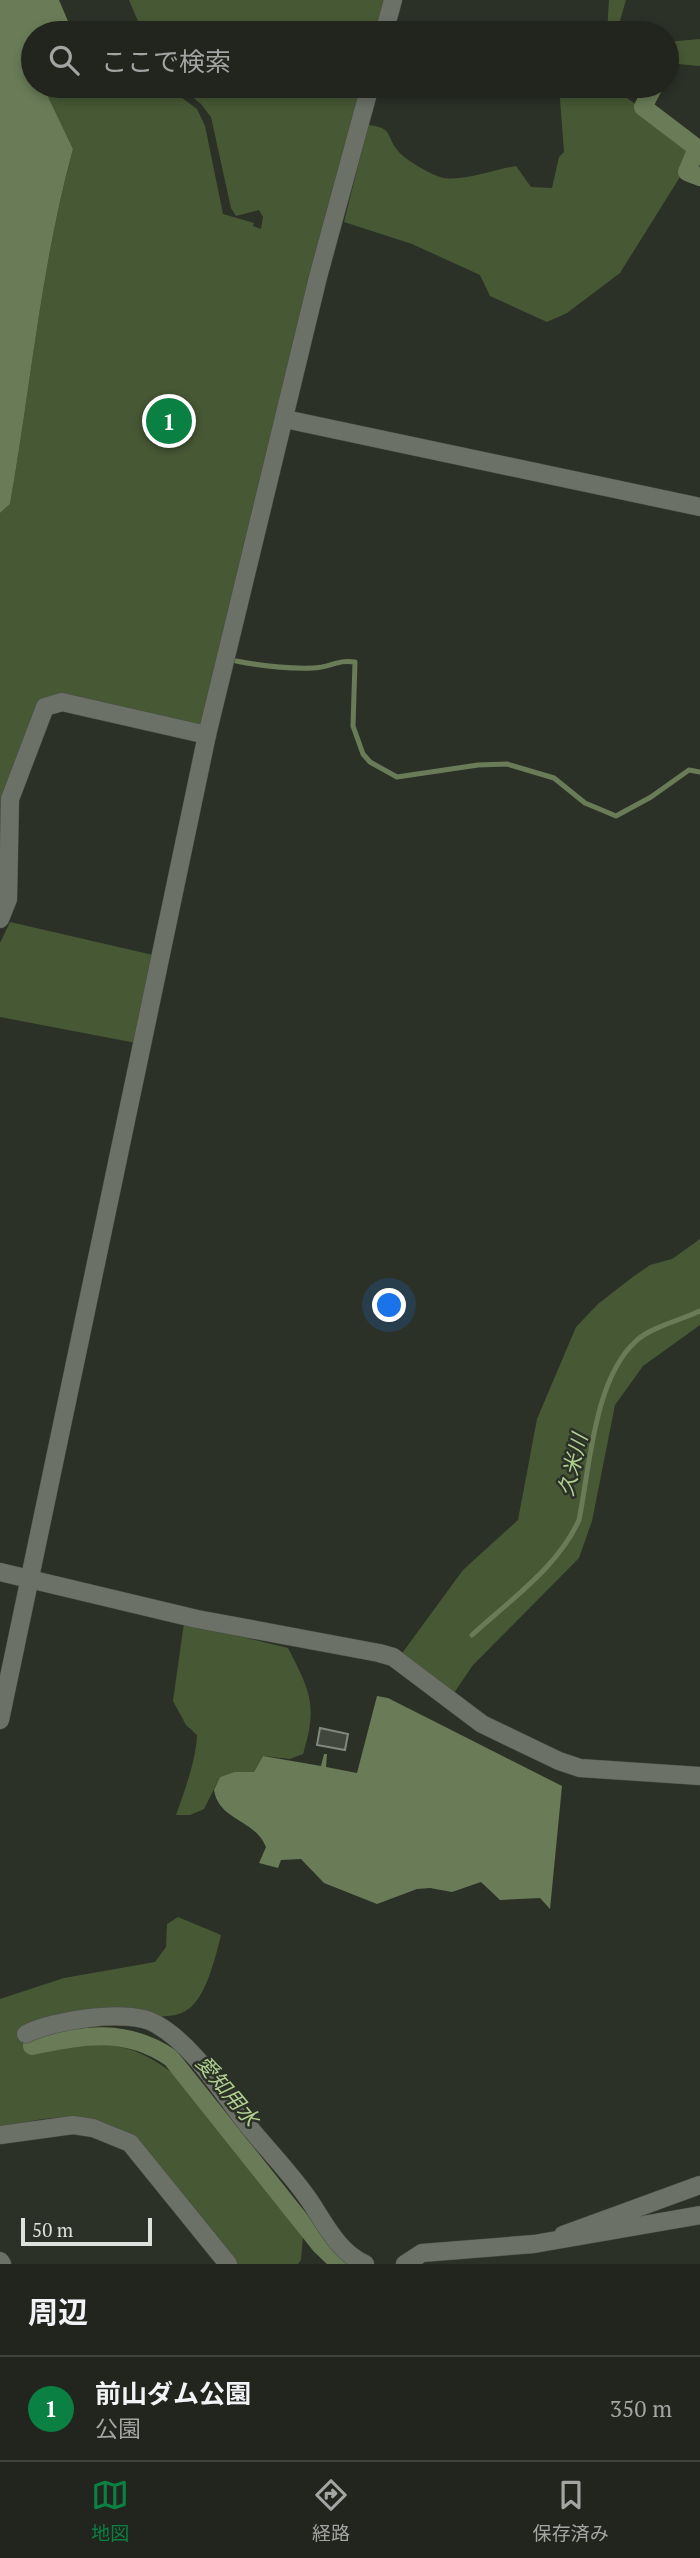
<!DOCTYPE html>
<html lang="ja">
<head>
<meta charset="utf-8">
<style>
  :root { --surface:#21251d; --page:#2d312a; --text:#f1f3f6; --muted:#a2a5a4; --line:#3e423b; --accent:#0b8043 }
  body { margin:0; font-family:"PT Serif","Noto Sans JP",serif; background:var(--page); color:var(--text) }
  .scale { position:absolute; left:21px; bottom:18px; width:131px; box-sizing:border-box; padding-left:7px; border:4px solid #dee2dc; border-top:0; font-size:19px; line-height:24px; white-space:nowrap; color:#dee2dc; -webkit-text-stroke:5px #2c3127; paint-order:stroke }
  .you { position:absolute; left:390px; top:1306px; width:24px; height:24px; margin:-18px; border:5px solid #fff; border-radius:50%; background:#1a73e8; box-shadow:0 0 0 10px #1a73e833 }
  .badge { display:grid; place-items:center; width:46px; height:46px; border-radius:50%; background:var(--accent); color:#fff; font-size:23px; font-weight:700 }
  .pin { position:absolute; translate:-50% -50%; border:4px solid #fff; box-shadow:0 2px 7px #0006 }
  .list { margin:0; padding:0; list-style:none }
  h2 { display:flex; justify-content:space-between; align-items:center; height:91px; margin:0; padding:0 28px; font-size:30px }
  h2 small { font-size:23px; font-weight:400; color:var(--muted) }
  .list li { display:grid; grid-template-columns:46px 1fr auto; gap:21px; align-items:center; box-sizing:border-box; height:105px; padding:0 28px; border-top:2px solid var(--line) }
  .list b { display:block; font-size:26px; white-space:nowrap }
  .list p { margin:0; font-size:23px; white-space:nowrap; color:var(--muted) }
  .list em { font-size:23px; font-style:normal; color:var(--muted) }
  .icon { flex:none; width:38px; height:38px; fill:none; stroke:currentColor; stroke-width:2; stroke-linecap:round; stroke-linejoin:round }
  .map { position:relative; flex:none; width:700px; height:2264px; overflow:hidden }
  .search { position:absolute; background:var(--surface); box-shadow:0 4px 10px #0003; left:21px; right:21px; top:21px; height:77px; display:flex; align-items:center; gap:18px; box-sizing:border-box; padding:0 24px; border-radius:38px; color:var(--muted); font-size:26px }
  .sheet { height:196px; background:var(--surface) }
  nav { display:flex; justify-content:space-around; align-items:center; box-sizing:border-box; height:98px; border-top:2px solid var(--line); background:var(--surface); font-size:19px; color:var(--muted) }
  nav a { display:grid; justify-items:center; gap:4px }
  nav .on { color:var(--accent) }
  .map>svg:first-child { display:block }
</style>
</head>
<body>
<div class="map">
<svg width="700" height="2264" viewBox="0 0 700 2264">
  <rect width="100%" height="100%" fill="#2c3127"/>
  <g fill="#475835">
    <polygon points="129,0 384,0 375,33 143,33"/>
    <polygon points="609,0 626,0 619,24 631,33 607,33"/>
    <polygon points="700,39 700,66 667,63 667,42"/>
    <path d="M43,86h123l31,23 8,17 18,88 31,9 -1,3 8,3 2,-12 -4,-7 -23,6 -5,-8 -20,-91 -10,-13 -22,-18h182l-159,637 -5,4 -135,-30 -54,89 -8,119v-392l10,-9c21,-118 31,-239 63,-355z"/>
    <path d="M559,86h70l-6,9 71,53 -9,21 -65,104 -53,40 -20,9 -57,-26 -10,-21 -68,-31 -68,-22 24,-97c26,3 17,10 30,26 6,8 32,23 42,26 20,6 55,-8 76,-11l15,21 21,1 7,-31 5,-5z"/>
    <polygon points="10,922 153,955 136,1043 0,1017 0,943"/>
    <polygon points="700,1239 700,1325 643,1366 615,1405 592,1521 579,1558 473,1665 454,1693 400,1656 463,1570 518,1520 537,1419 576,1327 598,1304 630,1279 650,1265 672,1259"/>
    <path d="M184,1623l104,25c22,43 30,57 15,106l-13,5 -27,-3 -9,16h-20l-14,5 -16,32 -14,6h-14c9,-25 20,-55 21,-80l-11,-10 -13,-24z"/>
    <path d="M178,1917l43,18c-27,114 -48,73 -137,78 -20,1 -43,12 -63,18l12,19c64,-7 94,-15 147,29l123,156 -2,25 -3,4h-62c-46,-56 -93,-137 -172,-146 -20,-2 -45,7 -64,11v-130l64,-21 91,-16 11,-15 1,-23z"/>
  </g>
  <g fill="#697c57">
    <path d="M0,0h59l14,33h-40v53h10l30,63c-32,116 -42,237 -63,355l-10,9z"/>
    <path d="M377,1696l11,2 174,88 -12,123 -10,-11 -40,2 -19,-18 -29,10 -22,-4 -13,1 -40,15 -53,-21 -23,-24 -20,1 -3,8 -19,-5 7,-16c-11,-28 -47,-26 -52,-57l6,-13 14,-5h20l9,-16 58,10 3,-12h3l-1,13 31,6z"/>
  </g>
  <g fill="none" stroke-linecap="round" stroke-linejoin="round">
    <g stroke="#697c57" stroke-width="5">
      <path d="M236,661c26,5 50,8 77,7 16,0 25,-9 42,-6l-2,64 10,28 7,8 27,15 81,-12 29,-1 47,14 31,25 31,13 35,-19 38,-27 11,2"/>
      <path d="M472,1635c38,-35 86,-68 107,-115 11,-54 15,-141 57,-179 15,-14 45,-21 64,-30"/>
    </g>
    <g stroke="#697c57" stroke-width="18">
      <polyline points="654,86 643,107 697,148 687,172 700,177"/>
      <path d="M32,2046c50,-11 94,-19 139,12l149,187 20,19"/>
    </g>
  </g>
  <polygon fill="#42473e" stroke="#82887d" stroke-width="2" points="320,1728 348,1734 345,1750 317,1745"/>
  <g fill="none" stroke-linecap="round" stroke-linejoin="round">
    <g stroke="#494d45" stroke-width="19">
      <g id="street">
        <polyline points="384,33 393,0"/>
        <polyline points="285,419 700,507"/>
        <polyline points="0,919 8,899 10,799 45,707 62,702 207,735"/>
        <polyline points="0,1572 197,1619 379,1653 393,1657 482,1724 559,1761 580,1768 700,1776"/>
        <polyline points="0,1720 207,735 318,277 370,86"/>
        <path d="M26,2034c27,-14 103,-26 130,-10 39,22 66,69 93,103 19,23 41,46 58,70 17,24 30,55 58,67"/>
        <polyline points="0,2135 73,2125 93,2128 130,2143 228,2264"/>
        <polyline points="563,2235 700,2185"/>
        <polyline points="0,2261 2,2264"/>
        <polyline points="405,2264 422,2253 534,2244 700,2215"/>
      </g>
    </g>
    <use href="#street" stroke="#6c7167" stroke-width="18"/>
  </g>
  <g text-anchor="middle" stroke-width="5" stroke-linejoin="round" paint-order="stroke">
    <g font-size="21" font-style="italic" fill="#b0cf91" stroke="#2c3127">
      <text transform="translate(573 1465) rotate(-76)" y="7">久米川</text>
      <text transform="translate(227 2091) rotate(50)" y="7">愛知用水</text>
    </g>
  </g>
</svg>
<div class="scale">50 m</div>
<div class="you"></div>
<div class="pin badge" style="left:169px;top:421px">1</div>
<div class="search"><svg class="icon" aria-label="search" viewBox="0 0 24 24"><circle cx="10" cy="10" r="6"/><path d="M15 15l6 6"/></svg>ここで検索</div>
</div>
<section class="sheet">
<h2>周辺<small></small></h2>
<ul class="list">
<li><span class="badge">1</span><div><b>前山ダム公園</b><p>公園</p></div><em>350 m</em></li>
</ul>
</section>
<nav>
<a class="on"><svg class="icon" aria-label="map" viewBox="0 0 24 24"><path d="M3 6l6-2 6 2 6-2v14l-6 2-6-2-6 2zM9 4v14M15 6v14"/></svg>地図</a>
<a><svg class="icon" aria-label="directions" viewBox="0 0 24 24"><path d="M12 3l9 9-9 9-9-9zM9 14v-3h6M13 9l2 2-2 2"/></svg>経路</a>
<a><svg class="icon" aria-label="saved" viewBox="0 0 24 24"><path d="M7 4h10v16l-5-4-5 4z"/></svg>保存済み</a>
</nav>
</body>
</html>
